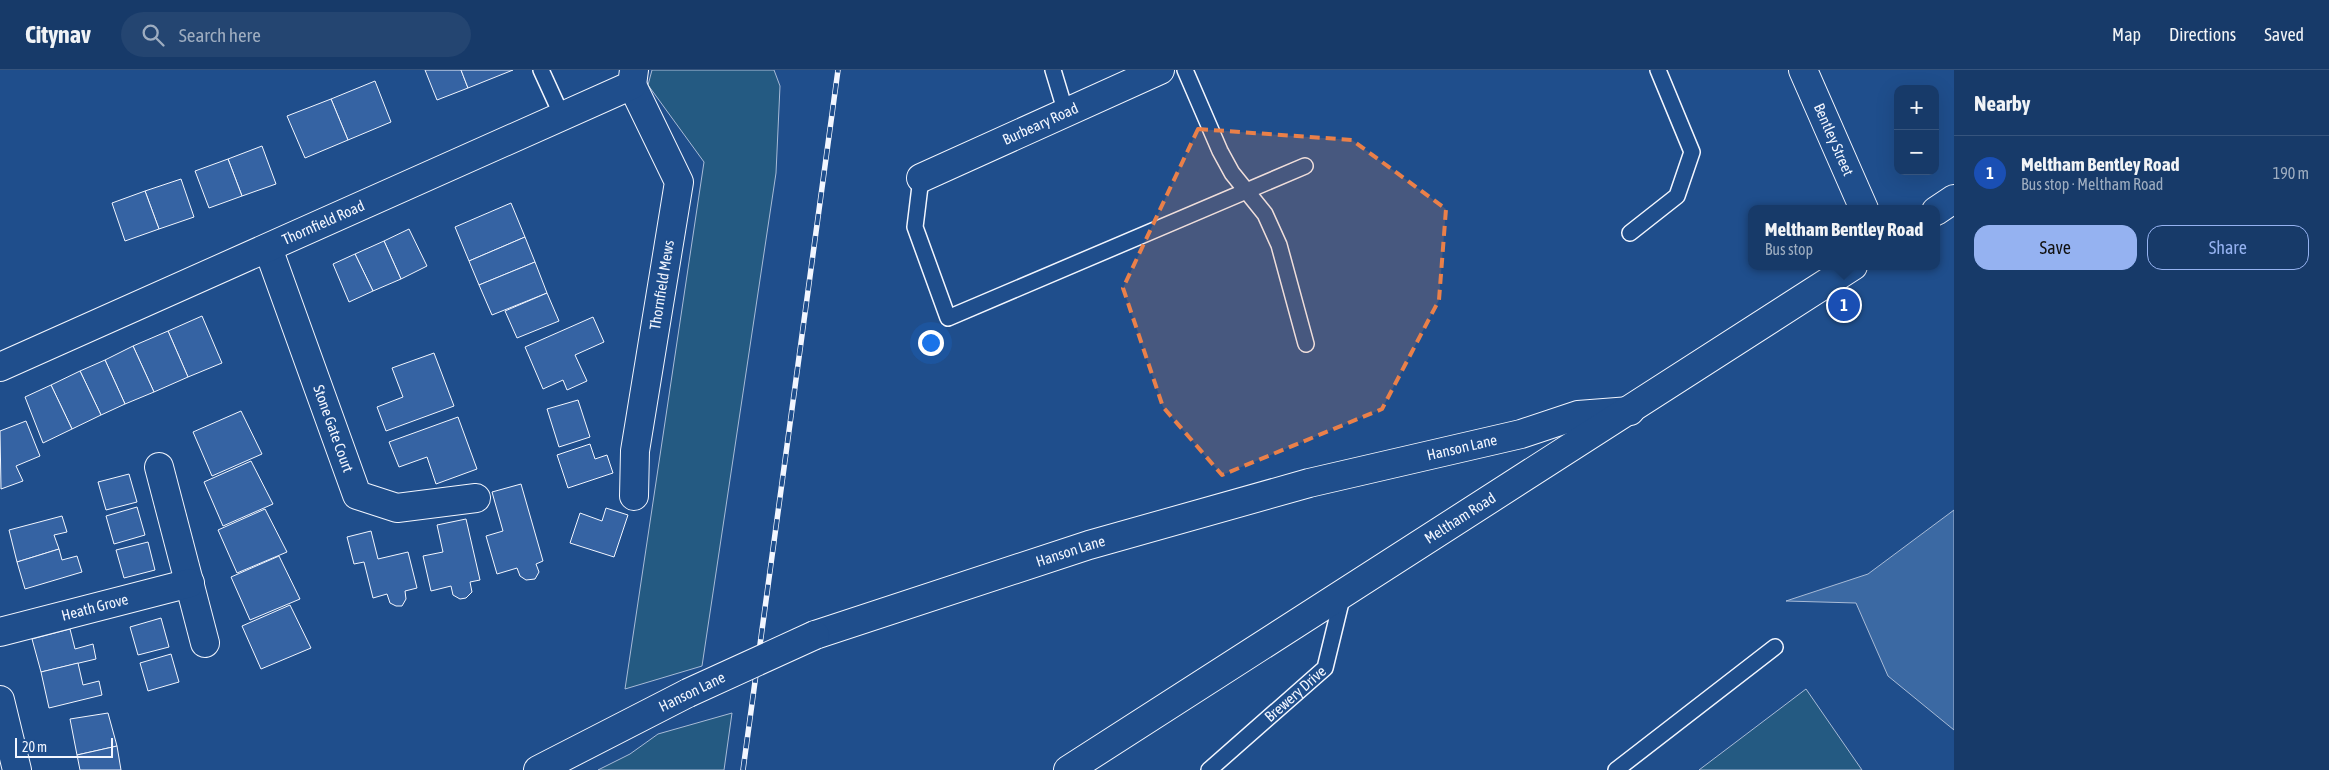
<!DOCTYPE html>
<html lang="en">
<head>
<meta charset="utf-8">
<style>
  :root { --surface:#173a69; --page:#244571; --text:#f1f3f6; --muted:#9eadc0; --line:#36547d; --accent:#95b2f1 }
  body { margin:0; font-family:"Asap Condensed",sans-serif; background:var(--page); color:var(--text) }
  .controls { position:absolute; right:15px; top:15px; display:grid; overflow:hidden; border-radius:10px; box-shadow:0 5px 20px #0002 }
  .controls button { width:45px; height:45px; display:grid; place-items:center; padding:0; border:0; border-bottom:1px solid var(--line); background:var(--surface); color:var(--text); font:25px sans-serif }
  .scale { position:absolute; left:15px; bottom:12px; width:98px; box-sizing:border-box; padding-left:5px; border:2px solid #f2f6ff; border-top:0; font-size:14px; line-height:18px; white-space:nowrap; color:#f2f6ff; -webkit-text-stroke:4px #1f4e8c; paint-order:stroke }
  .you { position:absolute; left:930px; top:272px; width:18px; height:18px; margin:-12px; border:4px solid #fff; border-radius:50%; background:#1a73e8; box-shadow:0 0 0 8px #1a73e833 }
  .badge { display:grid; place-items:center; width:32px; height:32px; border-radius:50%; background:var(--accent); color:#fff; font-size:16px; font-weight:700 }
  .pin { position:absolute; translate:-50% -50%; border:2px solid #fff; box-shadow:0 1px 5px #0006 }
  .popup { position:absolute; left:1748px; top:135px; width:192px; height:65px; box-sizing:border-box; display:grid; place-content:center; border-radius:10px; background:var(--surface); filter:drop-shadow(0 1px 4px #0005); font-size:16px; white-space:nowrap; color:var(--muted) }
  .popup b { font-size:19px; color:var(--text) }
  .popup::after { content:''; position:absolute; left:50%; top:100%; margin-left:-10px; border:10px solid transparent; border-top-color:var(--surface) }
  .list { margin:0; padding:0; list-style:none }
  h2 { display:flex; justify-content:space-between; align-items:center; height:65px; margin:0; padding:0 20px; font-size:21px }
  h2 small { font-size:16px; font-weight:400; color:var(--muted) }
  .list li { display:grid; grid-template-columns:32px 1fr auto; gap:15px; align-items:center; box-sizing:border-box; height:75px; padding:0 20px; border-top:1px solid var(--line) }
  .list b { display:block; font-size:19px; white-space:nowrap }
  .list p { margin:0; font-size:16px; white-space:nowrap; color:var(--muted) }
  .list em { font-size:16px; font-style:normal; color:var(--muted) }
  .actions { display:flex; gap:10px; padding:15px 20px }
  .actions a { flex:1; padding:11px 0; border:1px solid var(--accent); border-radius:15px; text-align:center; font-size:18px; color:var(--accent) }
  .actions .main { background:var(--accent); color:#111 }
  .icon { flex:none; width:28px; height:28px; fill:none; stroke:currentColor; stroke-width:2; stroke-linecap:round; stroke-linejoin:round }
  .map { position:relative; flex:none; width:1954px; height:700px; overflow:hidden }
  header { display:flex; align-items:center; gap:30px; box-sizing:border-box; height:70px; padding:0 25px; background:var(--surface); border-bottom:1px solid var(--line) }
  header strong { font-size:24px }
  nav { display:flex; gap:28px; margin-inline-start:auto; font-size:18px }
  .search { width:350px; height:45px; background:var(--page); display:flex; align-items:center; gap:12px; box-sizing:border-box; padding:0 18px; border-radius:28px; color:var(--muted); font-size:19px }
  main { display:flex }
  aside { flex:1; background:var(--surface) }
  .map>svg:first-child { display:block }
</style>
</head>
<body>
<header>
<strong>Citynav</strong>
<div class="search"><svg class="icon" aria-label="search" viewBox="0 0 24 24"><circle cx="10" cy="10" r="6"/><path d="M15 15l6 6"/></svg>Search here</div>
<nav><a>Map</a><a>Directions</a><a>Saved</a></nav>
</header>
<main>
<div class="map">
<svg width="1954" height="700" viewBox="0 0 1954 700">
  <rect width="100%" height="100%" fill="#1f4e8c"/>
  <g fill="#245a82" stroke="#a8bbd7">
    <polygon points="652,0 774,0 780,16 776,103 702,596 625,619 704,92 648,15"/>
    <polygon points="1806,619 1862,700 1699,700"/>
    <polygon points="732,643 724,700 598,700 630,684 658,664"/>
  </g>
  <polygon fill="#3b69a3" stroke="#a8bbd7" points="1954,440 1954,660 1888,606 1856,533 1786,531 1868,504"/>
  <g fill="#3563a3" stroke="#f2f6ff">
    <polygon points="425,0 461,0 468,18 437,30"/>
    <polygon points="461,0 513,0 468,18"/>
    <polygon points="375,11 391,52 348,70 331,29"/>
    <polygon points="331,29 348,70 305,88 287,46"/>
    <polygon points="262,76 276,114 242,126 228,89"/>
    <polygon points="228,89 242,126 209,138 195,101"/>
    <polygon points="181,109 194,147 159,159 145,121"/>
    <polygon points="145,121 159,159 125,171 112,133"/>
    <polygon points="511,133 525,167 469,191 455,157"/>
    <polygon points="409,159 427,196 401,209 384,171"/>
    <polygon points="525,167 535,192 479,215 469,191"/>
    <polygon points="384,171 401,209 373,221 355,184"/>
    <polygon points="355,184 373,221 349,232 333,194"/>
    <polygon points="535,192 547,223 492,245 479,215"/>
    <polygon points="547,223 559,251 517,268 505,241"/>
    <polygon points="202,246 222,293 188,307 168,261"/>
    <polygon points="593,247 604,272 575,285 587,311 567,320 563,310 543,319 525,277"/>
    <polygon points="168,261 188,307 154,322 133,276"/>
    <polygon points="133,276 154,322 125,334 105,290"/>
    <polygon points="434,283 454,336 386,361 377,337 403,327 392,298"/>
    <polygon points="105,290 125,334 101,345 80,301"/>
    <polygon points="80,301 101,345 72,359 51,315"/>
    <polygon points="51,315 72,359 43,373 25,327"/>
    <polygon points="578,330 590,367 559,377 547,339"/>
    <polygon points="241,341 262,384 212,406 193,362"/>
    <polygon points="458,347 477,399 436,414 427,387 399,397 389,372"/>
    <polygon points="26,351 40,386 16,396 23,411 1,419 0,361"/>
    <polygon points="590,374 595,389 607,385 613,403 568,418 557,385"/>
    <polygon points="251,391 273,434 223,456 204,412"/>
    <polygon points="129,404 137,432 106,440 98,412"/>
    <polygon points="521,414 543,491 536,494 539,502 535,509 526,510 520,506 517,498 497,504 486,466 503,461 492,422"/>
    <polygon points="137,437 145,465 114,474 106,446"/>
    <polygon points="606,438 628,445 614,487 570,473 580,443 602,451"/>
    <polygon points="265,439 287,482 237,503 218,460"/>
    <polygon points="62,446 67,462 54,465 59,479 17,492 9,460"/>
    <polygon points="466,449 480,510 470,512 472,522 466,528 460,529 453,525 451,516 431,521 423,486 443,482 437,455"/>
    <polygon points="371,461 378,489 408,482 417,518 405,521 406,529 402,536 396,536 390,533 387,524 373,528 364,492 354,494 347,467"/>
    <polygon points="148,472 155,500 124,508 116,480"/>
    <polygon points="59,479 62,490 77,486 82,502 25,519 17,492"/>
    <polygon points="279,486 300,529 250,550 231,507"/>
    <polygon points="290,535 311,578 261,599 242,556"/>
    <polygon points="161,548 169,577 138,585 130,557"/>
    <polygon points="70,559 75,579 93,574 96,589 41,602 32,569"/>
    <polygon points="171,584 179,612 148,621 140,593"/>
    <polygon points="78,593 83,615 99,611 102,625 49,638 41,602"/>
    <polygon points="108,643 117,676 77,685 70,649"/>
    <polygon points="117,676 121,700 80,700 77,685"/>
  </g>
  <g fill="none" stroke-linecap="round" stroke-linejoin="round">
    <g stroke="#f2f6ff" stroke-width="18">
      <g id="service">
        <polyline points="541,0 562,46"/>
        <polyline points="1053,0 1066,43"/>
        <polyline points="1185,0 1220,81 1232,103 1265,144 1279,175 1306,274"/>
        <polyline points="921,108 915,157 948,248 1305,96"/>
        <polyline points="1630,163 1677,126 1692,82 1658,0"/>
        <path id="s1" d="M1209,700l116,-102 18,-74"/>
        <polyline points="1616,700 1775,577"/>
      </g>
    </g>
    <g stroke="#f2f6ff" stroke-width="30">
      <g id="minor">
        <path id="s2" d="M1803,0l61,139"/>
        <polyline points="632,15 679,112 635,381 634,426"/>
        <path id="s3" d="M921,108l239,-108"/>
        <path id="s4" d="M268,178l89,247 40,13 79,-10"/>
        <path id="s5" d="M0,297l632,-282 2,-15"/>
        <polyline points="159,397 205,573"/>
        <path id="s6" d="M0,562l190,-49"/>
        <path id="s7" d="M815,565l274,-90 220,-62 212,-49 57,-19 52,-4"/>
        <polyline points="0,630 17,700"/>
        <polyline points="538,700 688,623"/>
      </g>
    </g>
    <g stroke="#f2f6ff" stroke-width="30">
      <g id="secondary">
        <polyline points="1936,141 1954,129"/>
        <path id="s8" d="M1068,700l785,-504"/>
      </g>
    </g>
    <use href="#service" stroke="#1f4e8c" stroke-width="15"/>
    <use href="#minor" stroke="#1f4e8c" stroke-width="28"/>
    <use href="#secondary" stroke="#1f4e8c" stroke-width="28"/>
    <g stroke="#f2f6ff" stroke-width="5.5">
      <polyline id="rail" points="743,700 838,0"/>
    </g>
    <use href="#rail" stroke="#1f4e8c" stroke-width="4" stroke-dasharray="11" stroke-linecap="butt"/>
    <g stroke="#f2f6ff" stroke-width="30" stroke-linecap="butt">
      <polyline id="minor-bridge" points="688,623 815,565"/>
    </g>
    <use href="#minor-bridge" stroke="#1f4e8c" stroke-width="28"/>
  </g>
  <path fill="#ea8049" fill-opacity="0.2" stroke="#ea8049" stroke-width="4" stroke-dasharray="10 6" stroke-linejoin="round" d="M1198,59l154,11 94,69 -7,91 -57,109 -160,66 -59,-68 -40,-119z"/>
  <g text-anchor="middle" stroke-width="4" stroke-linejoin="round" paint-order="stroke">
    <g font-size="15" fill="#f2f6ff" stroke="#1f4e8c">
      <text dy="5" stroke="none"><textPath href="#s3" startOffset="131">Burbeary Road</textPath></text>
      <text dy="5" stroke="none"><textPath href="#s2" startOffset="76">Bentley Street</textPath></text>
      <text dy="5" stroke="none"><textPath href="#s5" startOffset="354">Thornfield Road</textPath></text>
      <text transform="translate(662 215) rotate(-81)" y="5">Thornfield Mews</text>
      <text dy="5" stroke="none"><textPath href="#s4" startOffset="192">Stone Gate Court</textPath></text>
      <text dy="5" stroke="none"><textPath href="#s7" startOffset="674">Hanson Lane</textPath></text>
      <text dy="5" stroke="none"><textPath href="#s8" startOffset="466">Meltham Road</textPath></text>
      <text dy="5" stroke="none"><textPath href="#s7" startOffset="269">Hanson Lane</textPath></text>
      <text dy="5" stroke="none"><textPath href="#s6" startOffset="98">Heath Grove</textPath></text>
      <text transform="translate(692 622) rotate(-26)" y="5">Hanson Lane</text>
      <text dy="5" stroke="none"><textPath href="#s1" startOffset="115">Brewery Drive</textPath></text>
    </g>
  </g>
</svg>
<div class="controls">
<button>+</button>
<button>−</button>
</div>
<div class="scale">20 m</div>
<div class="you"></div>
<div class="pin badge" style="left:1844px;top:235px;background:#1a4fb4">1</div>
<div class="popup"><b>Meltham Bentley Road</b>Bus stop</div>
</div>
<aside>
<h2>Nearby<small></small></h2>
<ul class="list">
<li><span class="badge" style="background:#1a4fb4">1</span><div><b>Meltham Bentley Road</b><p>Bus stop · Meltham Road</p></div><em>190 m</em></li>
</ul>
<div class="actions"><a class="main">Save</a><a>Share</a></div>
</aside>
</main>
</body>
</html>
